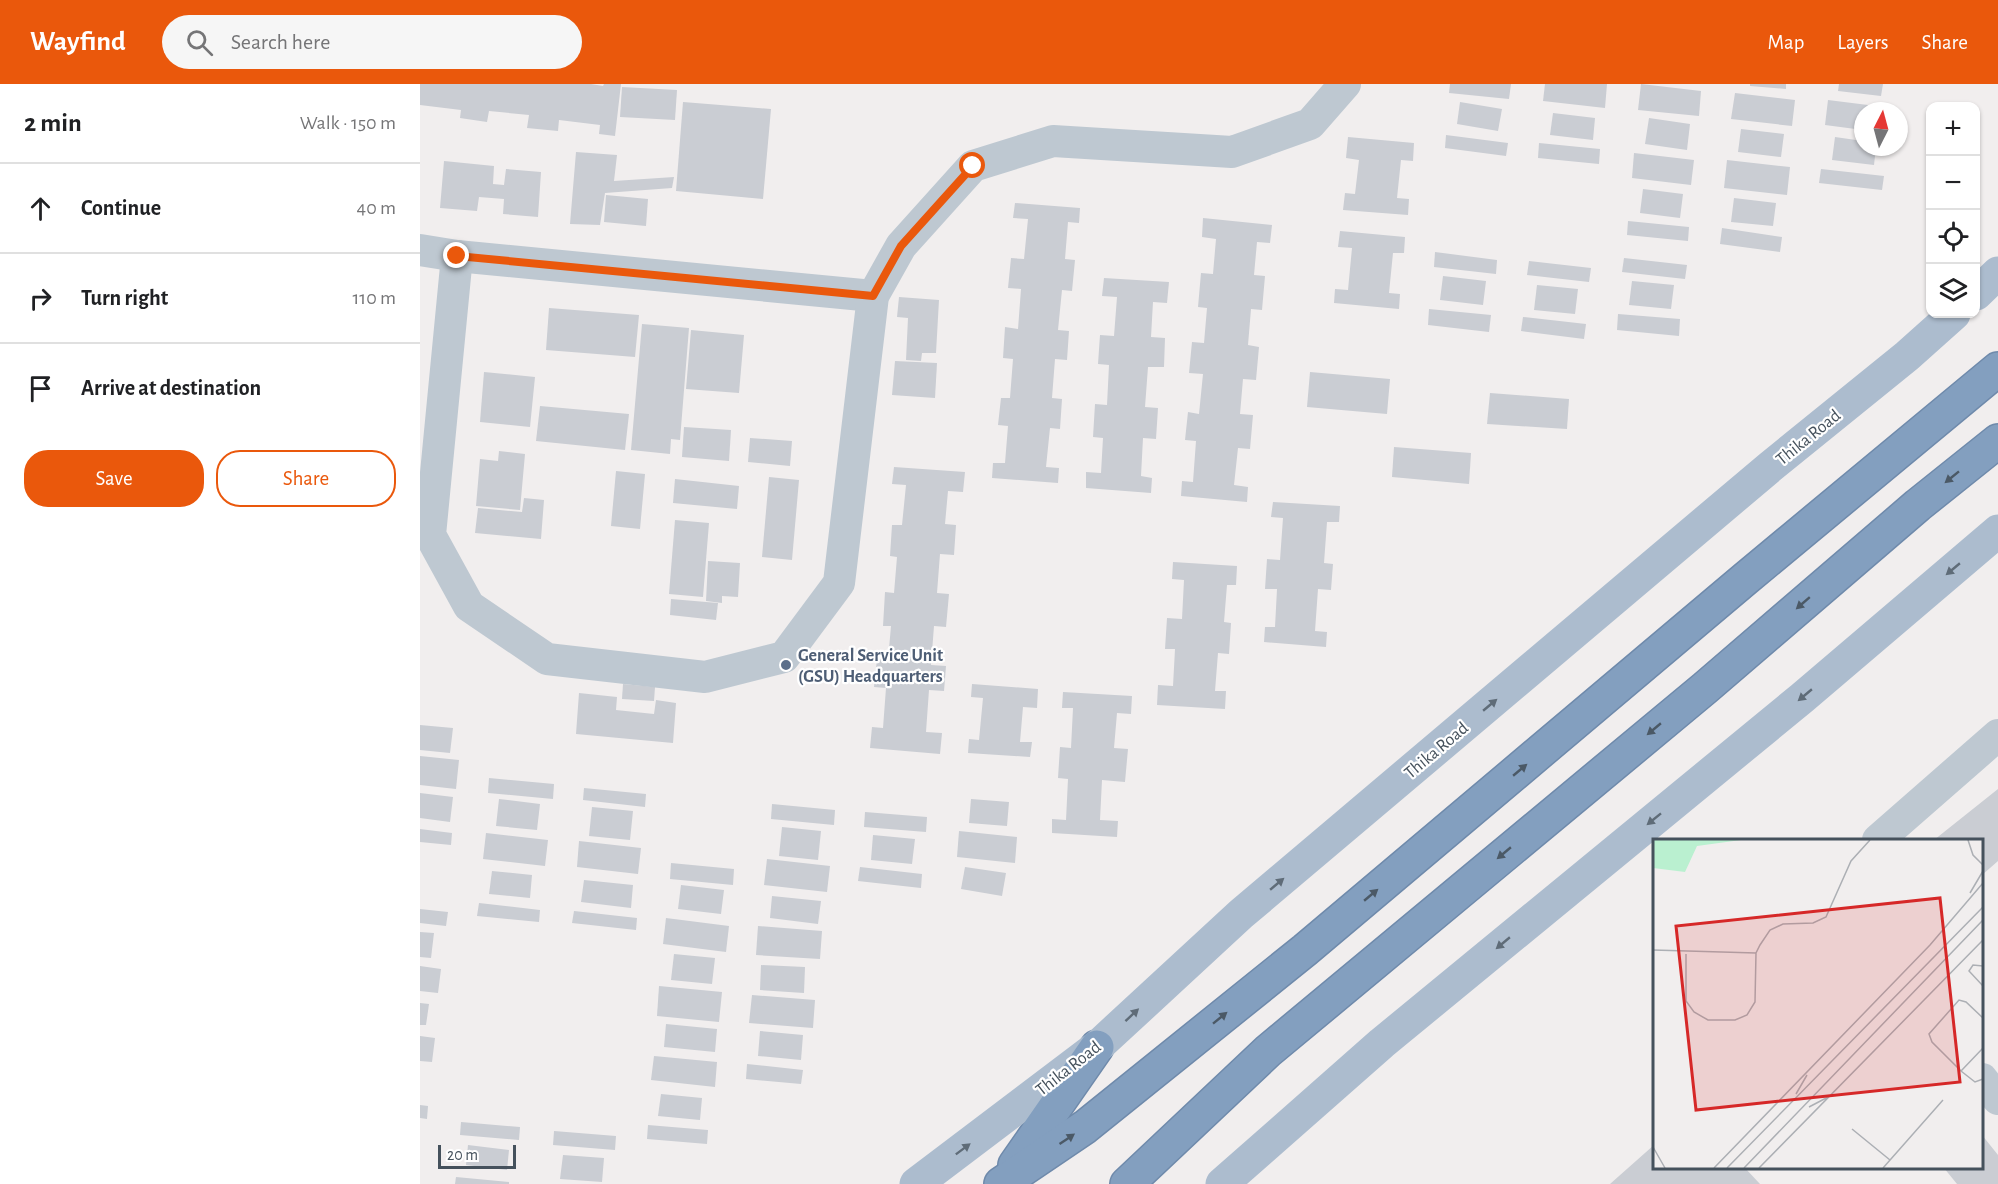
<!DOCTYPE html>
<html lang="en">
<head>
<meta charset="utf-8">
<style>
  :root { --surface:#fff; --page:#f6f6f6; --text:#202124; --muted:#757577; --line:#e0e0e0; --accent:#ea580c }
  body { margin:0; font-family:"Alegreya Sans",sans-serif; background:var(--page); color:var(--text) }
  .controls { position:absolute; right:18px; top:18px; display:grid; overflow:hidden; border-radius:12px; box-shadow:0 2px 4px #0004 }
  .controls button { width:54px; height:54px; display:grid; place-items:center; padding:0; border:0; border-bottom:2px solid var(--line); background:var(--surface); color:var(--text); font:30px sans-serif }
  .compass { position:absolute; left:1434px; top:18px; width:54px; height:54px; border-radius:50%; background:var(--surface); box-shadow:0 2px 4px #0004; rotate:6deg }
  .scale { position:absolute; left:18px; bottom:15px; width:78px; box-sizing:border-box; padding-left:6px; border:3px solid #45515c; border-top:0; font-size:16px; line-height:21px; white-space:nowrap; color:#45515c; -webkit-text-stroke:4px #fff; paint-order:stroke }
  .stop { position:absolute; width:18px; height:18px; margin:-14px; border:4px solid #ea580c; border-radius:50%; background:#fff }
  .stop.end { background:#ea580c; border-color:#fff; box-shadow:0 2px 6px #0008 }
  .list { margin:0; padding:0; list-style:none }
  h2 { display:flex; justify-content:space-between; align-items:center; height:78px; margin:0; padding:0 24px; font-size:26px }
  h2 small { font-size:20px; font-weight:400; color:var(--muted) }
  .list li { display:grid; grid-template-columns:39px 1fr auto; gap:18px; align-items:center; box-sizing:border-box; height:90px; padding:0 24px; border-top:2px solid var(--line) }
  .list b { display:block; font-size:22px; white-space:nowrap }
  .list em { font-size:20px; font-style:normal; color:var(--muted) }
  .actions { display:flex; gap:12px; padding:18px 24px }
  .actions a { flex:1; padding:14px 0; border:2px solid var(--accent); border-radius:24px; text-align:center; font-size:21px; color:var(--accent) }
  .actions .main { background:var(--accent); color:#fff }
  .icon { flex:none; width:33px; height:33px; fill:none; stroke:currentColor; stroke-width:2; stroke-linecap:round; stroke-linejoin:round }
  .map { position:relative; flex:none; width:1578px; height:1100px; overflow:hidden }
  header { display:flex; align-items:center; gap:36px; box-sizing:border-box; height:84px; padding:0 30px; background:var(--accent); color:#fff }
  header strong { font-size:28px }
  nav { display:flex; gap:33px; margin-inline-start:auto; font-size:21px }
  .search { width:420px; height:54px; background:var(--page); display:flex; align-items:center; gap:15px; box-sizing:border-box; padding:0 21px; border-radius:33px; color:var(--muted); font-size:22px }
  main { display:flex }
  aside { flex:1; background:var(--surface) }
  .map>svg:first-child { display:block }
</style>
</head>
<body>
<header>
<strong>Wayfind</strong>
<div class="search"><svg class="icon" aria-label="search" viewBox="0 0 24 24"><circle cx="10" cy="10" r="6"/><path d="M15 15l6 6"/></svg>Search here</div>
<nav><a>Map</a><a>Layers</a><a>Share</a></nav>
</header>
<main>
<aside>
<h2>2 min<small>Walk · 150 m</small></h2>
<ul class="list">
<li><svg class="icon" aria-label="ahead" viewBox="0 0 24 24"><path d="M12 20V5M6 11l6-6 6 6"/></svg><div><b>Continue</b></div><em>40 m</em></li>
<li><svg class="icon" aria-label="right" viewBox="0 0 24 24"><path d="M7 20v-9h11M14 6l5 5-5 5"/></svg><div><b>Turn right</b></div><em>110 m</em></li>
<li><svg class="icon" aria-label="arrive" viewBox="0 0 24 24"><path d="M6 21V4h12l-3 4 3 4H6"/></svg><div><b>Arrive at destination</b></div></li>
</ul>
<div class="actions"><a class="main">Save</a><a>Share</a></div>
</aside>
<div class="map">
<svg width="1578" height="1100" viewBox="0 0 1578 1100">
  <rect width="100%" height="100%" fill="#f1eeee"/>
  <g fill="#cacdd3">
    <polygon points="0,0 171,0 183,2 184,0 201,0 195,52 179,50 180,41 139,36 138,47 107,44 109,31 69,27 67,38 40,34 41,26 0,21"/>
    <polygon points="1030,0 1091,0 1089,15 1029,9"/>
    <polygon points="1125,0 1187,0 1185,24 1123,17"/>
    <polygon points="1221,0 1281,7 1279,32 1218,26"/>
    <polygon points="1330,0 1366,0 1366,5 1330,2"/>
    <polygon points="1419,0 1463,0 1461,12 1418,7"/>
    <polygon points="202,3 257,6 255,36 200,33"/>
    <polygon points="1315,9 1375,16 1372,42 1311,35"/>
    <polygon points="1408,16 1472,24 1471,27 1443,27 1443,46 1405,41"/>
    <polygon points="263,18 351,25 343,115 256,107"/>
    <polygon points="1040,18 1082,25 1078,47 1037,40"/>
    <polygon points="1133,29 1175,34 1173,56 1130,51"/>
    <polygon points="1229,34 1270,40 1267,66 1225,60"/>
    <polygon points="1321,45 1364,50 1361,73 1318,68"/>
    <polygon points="1026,51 1088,59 1086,72 1025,64"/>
    <polygon points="928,53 994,59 993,77 981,76 977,114 989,115 988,131 923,126 925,109 935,110 939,76 926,74"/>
    <polygon points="1415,53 1443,57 1443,63 1456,63 1454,81 1412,76"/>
    <polygon points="1119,59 1180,65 1179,80 1118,74"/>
    <polygon points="156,68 197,71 194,97 254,93 252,104 185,109 180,141 150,140"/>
    <polygon points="1214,69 1274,76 1271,101 1212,94"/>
    <polygon points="1307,76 1370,83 1367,111 1304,104"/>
    <polygon points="24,77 74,82 73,100 84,101 86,85 121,88 118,133 83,130 84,115 59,113 57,127 20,124"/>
    <polygon points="1401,85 1464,92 1462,106 1399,99"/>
    <polygon points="1223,105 1263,110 1260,134 1220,129"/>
    <polygon points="186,111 228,115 226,142 184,138"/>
    <polygon points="1314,114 1356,119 1353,142 1311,138"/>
    <polygon points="595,119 660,124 659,139 648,138 645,175 655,176 652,207 642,206 638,246 649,247 647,276 635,275 632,314 642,315 640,345 630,344 626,383 639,384 638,399 572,394 573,379 585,379 588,342 578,341 581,314 590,314 593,275 583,274 585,243 598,245 601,205 588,204 591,174 604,175 608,135 593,134"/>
    <polygon points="783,134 852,141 850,159 837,158 834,191 845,192 842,226 831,225 828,261 839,263 836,296 823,295 820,330 833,331 830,365 818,364 814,401 828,403 827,418 761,412 762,397 773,398 776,357 765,356 768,328 779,330 783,290 769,289 772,258 784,259 787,224 778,223 781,189 793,190 796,155 782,153"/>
    <polygon points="1208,137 1269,143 1268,157 1207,151"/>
    <polygon points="1302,144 1362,153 1360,168 1300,160"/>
    <polygon points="920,147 985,153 984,169 973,169 969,209 980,210 979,225 914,219 915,205 928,206 932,164 918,163"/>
    <polygon points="1015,168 1077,176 1076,190 1014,183"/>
    <polygon points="1204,174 1267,181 1265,195 1202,188"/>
    <polygon points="1109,177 1171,184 1169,198 1107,191"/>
    <polygon points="1023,192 1066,197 1063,221 1020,216"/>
    <polygon points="684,194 749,198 747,219 733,218 731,253 745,254 744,283 728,283 725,323 738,324 736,355 723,354 721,392 732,394 731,409 666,404 666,388 681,389 683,354 673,353 675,320 687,321 689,281 678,280 680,251 694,252 697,213 682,212"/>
    <polygon points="1212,197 1254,201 1251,225 1209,221"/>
    <polygon points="1117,201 1158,205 1155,230 1114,226"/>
    <polygon points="479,213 519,216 516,269 502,269 501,277 486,276 488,234 477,233"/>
    <polygon points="129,224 219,231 215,273 126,266"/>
    <polygon points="1009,225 1071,231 1069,248 1008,241"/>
    <polygon points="1198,230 1260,235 1259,252 1197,246"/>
    <polygon points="1103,233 1166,240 1164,255 1101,247"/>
    <polygon points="222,240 269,244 260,356 251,355 250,370 211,366"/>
    <polygon points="271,246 324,251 319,309 266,305"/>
    <polygon points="475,277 517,279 515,314 472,311"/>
    <polygon points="64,288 115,293 110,343 60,338"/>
    <polygon points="890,288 970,295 967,330 887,323"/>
    <polygon points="1070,309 1149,315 1147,345 1067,340"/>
    <polygon points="120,322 209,330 205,366 116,357"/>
    <polygon points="264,343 311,346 309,377 262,373"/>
    <polygon points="330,354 372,357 370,382 328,378"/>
    <polygon points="974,363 1051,369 1049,400 972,393"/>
    <polygon points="79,367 105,370 100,426 56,422 60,375 78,377"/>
    <polygon points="474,383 545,388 543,408 528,407 525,440 536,441 534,471 520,470 517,509 529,510 526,543 514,542 511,581 526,582 524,607 509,606 506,648 522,649 520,670 450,664 452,643 463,644 466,604 454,603 457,575 468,576 471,542 463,542 465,508 474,509 477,473 470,472 472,441 482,441 486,401 472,400"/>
    <polygon points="196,387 225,390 220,445 191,442"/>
    <polygon points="349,393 379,396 372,476 342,473"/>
    <polygon points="255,395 319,402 317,425 253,419"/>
    <polygon points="104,414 124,416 121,455 55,449 58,424 102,428"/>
    <polygon points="853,418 920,422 919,438 907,438 904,479 913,480 911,506 898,505 895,547 907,548 906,563 844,558 845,543 855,543 857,505 845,505 847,475 860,476 863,434 851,433"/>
    <polygon points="255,436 289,439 283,513 249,510"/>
    <polygon points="288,477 320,479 318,513 302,512 302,519 286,517"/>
    <polygon points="753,478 817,482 816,501 807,501 804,538 811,539 809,570 798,569 795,607 806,607 805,625 737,621 738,601 753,602 755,565 745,565 747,534 762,535 764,496 752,495"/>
    <polygon points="251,515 298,519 296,536 250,531"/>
    <polygon points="203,600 235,603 234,617 202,615"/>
    <polygon points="552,600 618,605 617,624 603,623 600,658 612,658 610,673 548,669 549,655 559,656 563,614 551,613"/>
    <polygon points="643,608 712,612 711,630 697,629 694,664 708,665 705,698 682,696 680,736 698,737 697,753 632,749 632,735 646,736 648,695 638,694 640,663 651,664 653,624 642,624"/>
    <polygon points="159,609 197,613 196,626 234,630 236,616 256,619 253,659 156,650"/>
    <polygon points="0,641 33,644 30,669 0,666"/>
    <polygon points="0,672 39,676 36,705 0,701"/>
    <polygon points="69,694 134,700 133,715 68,709"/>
    <polygon points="164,704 226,710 225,723 163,716"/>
    <polygon points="1578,705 1578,777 1562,791 1562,756 1514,756"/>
    <polygon points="0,709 33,713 30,738 0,734"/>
    <polygon points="79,715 120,720 117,746 76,742"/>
    <polygon points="551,715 589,718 587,742 549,739"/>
    <polygon points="352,720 415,726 414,741 351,735"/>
    <polygon points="172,723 213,727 210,756 169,752"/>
    <polygon points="445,728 507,733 506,748 444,743"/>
    <polygon points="362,743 401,747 398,776 359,772"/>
    <polygon points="0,745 32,749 31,761 0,758"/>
    <polygon points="539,747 597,753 595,779 537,773"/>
    <polygon points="66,749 128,756 125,782 63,775"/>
    <polygon points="453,751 495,755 492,780 451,776"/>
    <polygon points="159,757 221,764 218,790 157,783"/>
    <polygon points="347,775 410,782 407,808 344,801"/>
    <polygon points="251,779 314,785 313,801 250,795"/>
    <polygon points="440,783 502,790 501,804 438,797"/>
    <polygon points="545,783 586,789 582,812 541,805"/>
    <polygon points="72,787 112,791 110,814 69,810"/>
    <polygon points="164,796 213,801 211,824 161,818"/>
    <polygon points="261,801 304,806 301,830 258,825"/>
    <polygon points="352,812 401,817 398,840 350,834"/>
    <polygon points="59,819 120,826 119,838 57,832"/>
    <polygon points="0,825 28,828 26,842 0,839"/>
    <polygon points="154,827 217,834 216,846 152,839"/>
    <polygon points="246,834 309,842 306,868 243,860"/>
    <polygon points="338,842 402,847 400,875 336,871"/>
    <polygon points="0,848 14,849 11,874 0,873"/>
    <polygon points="254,870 295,874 292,900 251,896"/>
    <polygon points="341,881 385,883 384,909 340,906"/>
    <polygon points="0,882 21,885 18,909 0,907"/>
    <polygon points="239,902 302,908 299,938 237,932"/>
    <polygon points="332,911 395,916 393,944 329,939"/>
    <polygon points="0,919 9,920 6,941 0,941"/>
    <polygon points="246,940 297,945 295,968 244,963"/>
    <polygon points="340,947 383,951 381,976 338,972"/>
    <polygon points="0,952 15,954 12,978 0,977"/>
    <polygon points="234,972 297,978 295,1003 231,996"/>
    <polygon points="327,980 383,986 381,1000 326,995"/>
    <polygon points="241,1010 282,1014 280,1036 238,1032"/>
    <polygon points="0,1021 8,1022 7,1035 0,1034"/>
    <polygon points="41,1038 100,1043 99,1056 40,1051"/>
    <polygon points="228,1041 288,1046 287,1060 227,1055"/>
    <polygon points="134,1047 196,1052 195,1066 133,1061"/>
    <polygon points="1562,1051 1578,1071 1578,1100 1537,1100 1524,1084 1562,1084"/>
    <polygon points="48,1061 89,1066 87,1086 46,1081"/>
    <polygon points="1234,1061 1234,1084 1325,1084 1340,1100 1190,1100"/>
    <polygon points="143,1071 184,1074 182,1098 140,1095"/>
    <polygon points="36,1093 89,1098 89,1100 35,1100"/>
  </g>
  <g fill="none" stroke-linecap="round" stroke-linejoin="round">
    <g stroke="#6f8aab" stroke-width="36">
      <g id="highway">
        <polyline points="595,1081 677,963"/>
        <polyline points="581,1100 665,1043 885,866 1325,495 1578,285"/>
        <polyline points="707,1100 848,967 1285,604 1498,421 1578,357"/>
      </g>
    </g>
    <g stroke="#bec8d1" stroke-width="32">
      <polyline points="0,166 37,172 453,212"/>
      <polyline points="37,172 10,451 49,522 127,575 285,593 364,573 419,499 453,212 481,162 553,82 633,57 812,68 890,40 925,0"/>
      <polyline points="1458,756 1578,651"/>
      <polyline points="1562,995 1578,1015"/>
    </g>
    <g stroke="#acbcce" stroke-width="33">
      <polyline points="1556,210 1578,189"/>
      <polyline points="496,1100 677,963 821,830 1350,383 1487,272 1534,230"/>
      <polyline points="802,1100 962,959 1382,614 1578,447"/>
    </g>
    <use href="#highway" stroke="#839fbf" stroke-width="33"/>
  </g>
  <defs><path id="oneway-solid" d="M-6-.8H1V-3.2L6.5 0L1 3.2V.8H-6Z" transform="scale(1.5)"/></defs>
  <g fill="#4b5966">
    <use href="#oneway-solid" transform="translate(1532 393) rotate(141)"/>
    <use href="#oneway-solid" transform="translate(1383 519) rotate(139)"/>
    <use href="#oneway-solid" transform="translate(1234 645) rotate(140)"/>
    <use href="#oneway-solid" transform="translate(1100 686) rotate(-40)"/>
    <use href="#oneway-solid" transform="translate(1084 769) rotate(140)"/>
    <use href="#oneway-solid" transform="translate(951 811) rotate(-40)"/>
    <use href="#oneway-solid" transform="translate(800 934) rotate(-39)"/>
    <use href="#oneway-solid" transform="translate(647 1055) rotate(-34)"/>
  </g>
  <g fill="#5f6c78">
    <use href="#oneway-solid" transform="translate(1533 485) rotate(140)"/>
    <use href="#oneway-solid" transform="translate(1385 611) rotate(140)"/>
    <use href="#oneway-solid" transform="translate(1070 621) rotate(-40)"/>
    <use href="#oneway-solid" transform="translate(1234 735) rotate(141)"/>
    <use href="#oneway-solid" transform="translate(857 800) rotate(-40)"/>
    <use href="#oneway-solid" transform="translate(1083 859) rotate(140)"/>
    <use href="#oneway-solid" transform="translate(712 931) rotate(-43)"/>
    <use href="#oneway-solid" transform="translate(543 1065) rotate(-37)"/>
  </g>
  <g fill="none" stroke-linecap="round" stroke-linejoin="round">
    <polyline stroke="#ea580c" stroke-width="8" points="37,172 453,212 481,162 553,82"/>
  </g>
  <circle fill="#5c6f8a" stroke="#fff" stroke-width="2" cx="366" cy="581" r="6"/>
  <g text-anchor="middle" stroke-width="4.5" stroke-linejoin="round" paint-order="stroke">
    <g font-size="18" fill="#45515c" stroke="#fff">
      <text transform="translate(1388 353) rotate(-39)" y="6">Thika Road</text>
      <text transform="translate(1016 666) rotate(-40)" y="6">Thika Road</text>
      <text transform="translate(648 984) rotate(-38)" y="6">Thika Road</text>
    </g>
    <g font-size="18" font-weight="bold" fill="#4e5e75" stroke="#fff" text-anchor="start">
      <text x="378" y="577">General Service Unit<tspan x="378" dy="21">(GSU) Headquarters</tspan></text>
    </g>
  </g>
  <g transform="translate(1233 755)">
    <rect width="330" height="330" fill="#f1eeee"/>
    <path d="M0,1h88l-44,6 -12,26 -32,-4z" fill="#baf0d0"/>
    <path fill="none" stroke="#acafb4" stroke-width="1.5" d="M315,1l5,15 10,10M317,54l13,-22M0,111l103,3M33,115v47l8,11 14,8h27l12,-5 8,-13 1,-49 4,-8 10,-15 13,-6 30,-1 13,-6 25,-56 19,-21M330,127l-10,-1 -4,6 14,15M330,179l-17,-16 -7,-2 -30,34 3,8 29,29 14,11 8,-3M308,232l22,-23M143,255l11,-19M156,268l21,-11M199,290l38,31M0,308l12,21M61,329l216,-223 53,-62M74,329l256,-261M91,329l239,-248M106,329l224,-228M230,329l60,-68"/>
    <path fill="#d62828" fill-opacity="0.15" stroke="#d62828" stroke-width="3" d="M287,59l20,184 -264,28 -20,-184z"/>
    <rect width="330" height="330" fill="none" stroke="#45515c" stroke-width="3"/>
  </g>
</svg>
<div class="controls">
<button>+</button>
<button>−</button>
<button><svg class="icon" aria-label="locate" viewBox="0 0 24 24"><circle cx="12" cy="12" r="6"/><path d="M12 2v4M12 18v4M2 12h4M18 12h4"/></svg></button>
<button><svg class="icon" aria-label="layers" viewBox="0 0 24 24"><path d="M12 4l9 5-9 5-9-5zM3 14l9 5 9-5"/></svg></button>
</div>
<svg class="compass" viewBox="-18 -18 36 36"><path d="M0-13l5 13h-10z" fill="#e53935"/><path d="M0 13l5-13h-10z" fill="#757577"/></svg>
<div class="scale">20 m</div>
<div class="stop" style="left:553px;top:82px"></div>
<div class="stop end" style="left:37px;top:172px"></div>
</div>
</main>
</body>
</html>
